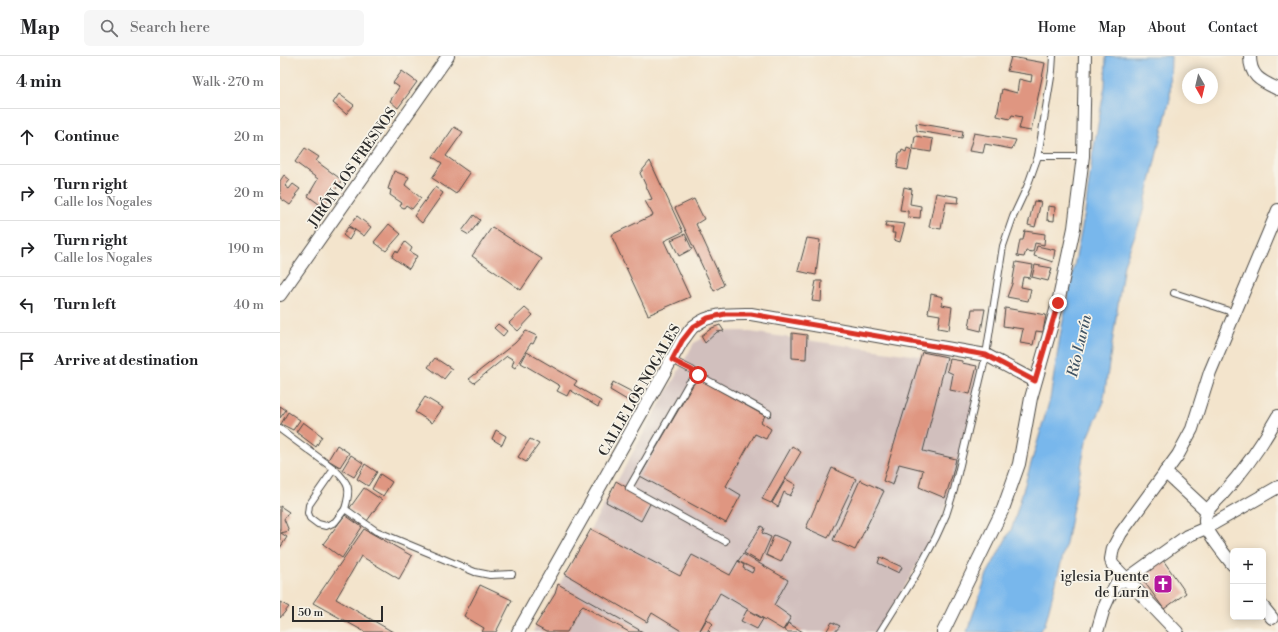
<!DOCTYPE html>
<html lang="en">
<head>
<meta charset="utf-8">
<style>
  :root { --surface:#fff; --page:#f6f6f6; --text:#202124; --muted:#757577; --line:#e0e0e0 }
  body { margin:0; font-family:"Libre Bodoni",serif; background:var(--page); color:var(--text) }
  .controls { position:absolute; right:12px; bottom:12px; display:grid; overflow:hidden; border-radius:6px; box-shadow:0 2px 10px #0003 }
  .controls button { width:36px; height:36px; display:grid; place-items:center; padding:0; border:0; border-bottom:1px solid var(--line); background:var(--surface); color:var(--text); font:20px sans-serif }
  .compass { position:absolute; left:902px; top:12px; width:36px; height:36px; border-radius:50%; background:var(--surface); box-shadow:0 2px 10px #0003; rotate:172deg }
  .scale { position:absolute; left:12px; bottom:10px; width:91px; box-sizing:border-box; padding-left:4px; border:2px solid #2b2b2b; border-top:0; font-size:11px; line-height:14px; white-space:nowrap; color:#2b2b2b; -webkit-text-stroke:3px #f7f3e8; paint-order:stroke }
  .stop { position:absolute; width:12px; height:12px; margin:-9px; border:3px solid #d93025; border-radius:50%; background:#fff }
  .stop.end { background:#d93025; border-color:#fff; box-shadow:0 1px 4px #0008 }
  .list { margin:0; padding:0; list-style:none }
  h2 { display:flex; justify-content:space-between; align-items:center; height:52px; margin:0; padding:0 16px; font-size:17px }
  h2 small { font-size:13px; font-weight:400; color:var(--muted) }
  .list li { display:grid; grid-template-columns:26px 1fr auto; gap:12px; align-items:center; box-sizing:border-box; height:56px; padding:0 16px; border-top:1px solid var(--line) }
  .list b { display:block; font-size:15px; white-space:nowrap }
  .list p { margin:0; font-size:13px; white-space:nowrap; color:var(--muted) }
  .list em { font-size:13px; font-style:normal; color:var(--muted) }
  .icon { flex:none; width:22px; height:22px; fill:none; stroke:currentColor; stroke-width:2; stroke-linecap:round; stroke-linejoin:round }
  .map { position:relative; flex:none; width:998px; height:576px; overflow:hidden }
  header { display:flex; align-items:center; gap:24px; box-sizing:border-box; height:56px; padding:0 20px; background:var(--surface); border-bottom:1px solid var(--line) }
  header strong { font-size:19px }
  nav { display:flex; gap:22px; margin-inline-start:auto; font-size:14px }
  .search { width:280px; height:36px; background:var(--page); display:flex; align-items:center; gap:10px; box-sizing:border-box; padding:0 14px; border-radius:6px; color:var(--muted); font-size:15px }
  main { display:flex }
  aside { flex:1; background:var(--surface) }
  .map>svg:first-child { display:block }
</style>
</head>
<body>
<header>
<strong>Map</strong>
<div class="search"><svg class="icon" aria-label="search" viewBox="0 0 24 24"><circle cx="10" cy="10" r="6"/><path d="M15 15l6 6"/></svg>Search here</div>
<nav><a>Home</a><a>Map</a><a>About</a><a>Contact</a></nav>
</header>
<main>
<aside>
<h2>4 min<small>Walk · 270 m</small></h2>
<ul class="list">
<li><svg class="icon" aria-label="ahead" viewBox="0 0 24 24"><path d="M12 20V5M6 11l6-6 6 6"/></svg><div><b>Continue</b></div><em>20 m</em></li>
<li><svg class="icon" aria-label="right" viewBox="0 0 24 24"><path d="M7 20v-9h11M14 6l5 5-5 5"/></svg><div><b>Turn right</b><p>Calle los Nogales</p></div><em>20 m</em></li>
<li><svg class="icon" aria-label="right" viewBox="0 0 24 24"><path d="M7 20v-9h11M14 6l5 5-5 5"/></svg><div><b>Turn right</b><p>Calle los Nogales</p></div><em>190 m</em></li>
<li><svg class="icon" aria-label="left" viewBox="0 0 24 24"><path d="M17 20v-9H6M10 6l-5 5 5 5"/></svg><div><b>Turn left</b></div><em>40 m</em></li>
<li><svg class="icon" aria-label="arrive" viewBox="0 0 24 24"><path d="M6 21V4h12l-3 4 3 4H6"/></svg><div><b>Arrive at destination</b></div></li>
</ul>
</aside>
<div class="map">
<svg width="998" height="576" viewBox="0 0 998 576">
  <rect width="100%" height="100%" fill="#f7f3e8"/>
  <filter id="ink" filterUnits="userSpaceOnUse"><feTurbulence type="fractalNoise" baseFrequency=".025" numOctaves="2"/><feDisplacementMap in="SourceGraphic" scale="8" xChannelSelector="R" yChannelSelector="G"/><feConvolveMatrix kernelMatrix="1 2 1 2 8 2 1 2 1" color-interpolation-filters="sRGB"/></filter>
  <filter id="wash" filterUnits="userSpaceOnUse"><feTurbulence type="fractalNoise" baseFrequency=".012" numOctaves="4" result="noise"/><feDisplacementMap in="SourceGraphic" scale="16" xChannelSelector="R" yChannelSelector="G"/><feGaussianBlur stdDeviation="0.9" result="paint"/><feColorMatrix in="noise" values="0 0 0 0 0 0 0 0 0 0 0 0 0 0 0 0 0 1.4 0 .05"/><feComposite in="paint" operator="in"/></filter>
  <g filter="url(#wash)">
    <rect width="100%" height="100%" fill="#f3e4cc"/>
    <polygon fill="#d1bfbd" points="436,275 463,275 688,307 702,317 670,440 655,478 598,576 253,576 414,287"/>
    <polygon fill="#78b7ec" stroke="#52718c" points="826,0 891,0 890,43 861,163 844,208 823,348 806,386 785,492 765,568 760,576 687,576 707,518 732,472 770,343 781,275 805,156 813,96 825,30"/>
    <g id="blocks">
      <g fill="#df9681">
        <polygon points="731,1 765,7 751,75 739,73 742,61 732,59 730,63 717,60 722,33 737,37 739,23 751,26 752,19 727,15"/>
        <polygon points="122,15 137,26 118,52 110,45 119,31 113,27"/>
        <polygon points="59,38 74,49 66,58 53,47"/>
        <polygon points="636,67 683,75 682,82 637,75"/>
        <polygon points="174,71 183,76 166,100 190,117 176,138 152,122 162,107 153,101"/>
        <polygon points="694,77 736,84 732,93 705,88 703,97 689,95"/>
        <polygon points="635,80 653,83 651,96 633,93"/>
        <polygon points="25,92 39,101 36,105 62,124 45,149 49,151 43,158 36,153 39,148 28,140 38,123 15,106"/>
        <polygon points="627,92 632,94 628,114 617,112 619,97 621,97 622,94 626,96"/>
        <polygon points="370,105 403,176 384,185 410,241 368,259 331,179 373,159 365,145 372,143 360,117"/>
        <polygon points="114,115 129,121 125,129 141,142 132,153 126,149 124,152 120,150 122,147 110,139 111,134 108,133"/>
        <polygon points="4,119 10,124 5,130 9,133 13,128 20,133 15,139 17,140 10,149 0,142 0,125"/>
        <polygon points="155,131 163,137 142,167 134,160"/>
        <polygon points="624,131 632,133 630,148 641,150 640,162 628,161 628,155 620,154"/>
        <polygon points="656,137 679,141 678,147 666,146 661,173 649,171"/>
        <polygon points="414,143 424,163 416,168 444,229 434,235 395,152"/>
        <polygon points="754,145 761,146 755,171 748,169"/>
        <polygon points="768,150 775,151 774,165 767,164"/>
        <polygon points="194,159 200,164 189,179 182,175"/>
        <polygon points="77,160 91,171 84,180 69,170"/>
        <polygon points="606,166 625,168 620,186 614,184 615,177 612,177 613,171 605,171"/>
        <polygon points="109,168 121,178 106,195 94,186"/>
        <polygon points="68,171 75,174 69,184 63,179"/>
        <polygon points="212,171 262,203 241,234 192,200"/>
        <polygon points="745,175 765,178 764,189 755,187 753,196 746,195 744,201 737,200 740,184 743,184"/>
        <polygon points="405,178 412,193 399,200 391,184"/>
        <polygon points="527,182 540,184 536,219 518,215"/>
        <polygon points="125,186 132,192 130,196 137,200 129,213 112,201 116,194 118,197"/>
        <polygon points="757,190 775,194 773,206 754,200"/>
        <polygon points="736,206 753,209 750,222 743,221 741,231 751,233 748,245 727,241 732,228"/>
        <polygon points="755,209 772,212 768,225 752,221"/>
        <polygon points="536,225 542,225 541,246 532,245"/>
        <polygon points="651,238 663,241 662,249 672,251 669,274 658,272 660,259 648,257"/>
        <polygon points="245,252 253,259 238,275 229,267"/>
        <polygon points="725,252 766,259 763,276 756,275 753,289 740,287 743,273 723,270"/>
        <polygon points="692,253 705,253 701,275 689,272"/>
        <polygon points="218,268 227,275 223,280 214,272"/>
        <polygon points="440,269 444,275 437,276 425,287 421,280 432,272"/>
        <polygon points="246,275 257,280 253,288 251,287 235,312 232,310 234,304 227,300 194,327 189,323 235,287"/>
        <polygon points="512,277 527,279 526,303 512,302"/>
        <polygon points="247,296 297,325 294,329 321,345 318,351 290,334 287,340 277,335 280,330 241,307"/>
        <polygon points="642,296 667,301 643,395 676,403 672,420 665,442 639,431 643,414 619,408 613,429 603,425"/>
        <polygon points="155,302 172,313 164,323 148,311"/>
        <polygon points="670,303 682,305 682,307 697,310 690,338 670,334 673,318 667,315"/>
        <polygon points="417,322 485,360 481,366 491,373 486,383 475,378 446,430 461,439 446,467 360,420"/>
        <polygon points="333,326 356,338 352,347 330,334"/>
        <polygon points="145,341 163,352 152,367 135,356"/>
        <polygon points="0,350 6,354 0,362"/>
        <polygon points="8,356 20,364 13,374 1,368"/>
        <polygon points="23,366 42,380 36,391 16,376"/>
        <polygon points="216,374 226,380 222,389 212,383"/>
        <polygon points="250,383 259,388 246,406 238,401"/>
        <polygon points="57,389 69,397 60,411 48,404"/>
        <polygon points="512,390 521,396 491,447 482,443"/>
        <polygon points="71,399 83,407 74,421 62,414"/>
        <polygon points="85,408 97,416 88,430 77,423"/>
        <polygon points="552,412 576,423 548,482 526,472"/>
        <polygon points="100,418 112,426 103,440 92,433"/>
        <polygon points="506,423 516,429 510,440 504,436 498,451 492,447"/>
        <polygon points="580,424 604,435 575,494 553,484"/>
        <polygon points="336,425 371,446 361,465 326,446"/>
        <polygon points="84,432 102,444 87,465 69,453"/>
        <polygon points="0,450 9,456 4,463 9,475 1,477 7,481 0,492"/>
        <polygon points="65,459 82,471 62,502 43,488"/>
        <polygon points="481,470 484,472 482,477 491,481 480,506 464,497"/>
        <polygon points="84,473 132,500 119,523 81,500 56,543 113,576 85,576 33,547"/>
        <polygon points="311,473 400,520 412,499 450,519 458,505 464,509 463,512 472,517 474,513 458,505 463,498 508,524 494,549 511,561 503,574 440,537 419,576 403,576 372,557 367,566 285,518"/>
        <polygon points="494,479 510,486 501,506 486,499"/>
        <polygon points="600,501 622,511 619,517 598,507"/>
        <polygon points="883,504 906,537 884,553 860,520"/>
        <polygon points="278,528 363,576 349,576 303,550 300,553 287,576 266,576 255,570 275,538"/>
        <polygon points="200,529 232,544 216,576 202,576 204,572 184,560"/>
        <polygon points="0,546 9,551 0,562"/>
        <polygon points="467,554 483,563 477,573 461,565"/>
        <polygon points="427,563 433,568 428,574 430,576 419,576"/>
        <polygon points="552,566 560,570 555,576 546,576"/>
        <polygon points="508,567 523,576 508,576 504,574"/>
      </g>
    </g>
  </g>
  <g filter="url(#ink)">
    <use href="#blocks" fill-opacity="0" stroke="#494743" stroke-width="1"/>
    <g fill="none" stroke-linecap="round" stroke-linejoin="round">
      <g stroke="#494743" stroke-width="8">
        <g id="service">
          <polyline points="758,100 803,100"/>
          <polyline points="894,237 955,257"/>
          <polyline points="392,304 412,314 418,319 488,357"/>
          <polyline points="418,319 409,327 349,432 445,485"/>
          <polyline points="0,373 54,413 29,449 28,457 30,462 38,468 46,470 55,466 65,453 96,475 195,516 210,519 232,518"/>
          <path d="M54,413c16,15 17,20 11,40"/>
          <polyline points="600,576 635,520 656,481 666,459 674,434 706,299 723,190 733,161 747,131 758,100 772,15 773,0"/>
        </g>
      </g>
      <g stroke="#494743" stroke-width="14">
        <g id="minor">
          <path d="M970,0c0,21 11,25 28,33"/>
          <polyline points="0,239 168,0"/>
          <polyline points="885,416 927,455"/>
          <path d="M953,509c-7,-9 -27,-33 -28,-43 -1,-11 9,-19 16,-26 22,-24 41,-51 57,-80"/>
          <polyline points="983,551 992,562"/>
          <path d="M238,576l164,-291c4,-4 7,-11 12,-15 17,-13 36,-12 57,-12l235,41 49,26"/>
          <polyline points="663,576 723,453 739,408 751,342 778,247 794,172 803,100 805,0"/>
          <polyline points="817,576 824,552 829,541 836,528 847,523 907,480 926,472 998,431"/>
          <polyline points="897,576 832,508 831,503 833,492 841,477 898,399 912,373 930,316 998,154"/>
        </g>
      </g>
      <use href="#service" stroke="#fff" stroke-width="6"/>
      <use href="#minor" stroke="#fff" stroke-width="12"/>
    </g>
  </g>
  <g fill="none" stroke-linecap="round" stroke-linejoin="round" filter="url(#ink)">
    <polyline stroke="#d93025" stroke-width="5" points="418,319 412,314 392,304 402,285 413,271 428,262 445,258 471,258 706,299 755,325 778,247"/>
  </g>
  <defs>
    <g id="church-square" transform="scale(1)"><rect x="-9" y="-9" width="18" height="18" rx="4" fill="#b5179e" stroke="#f7f3e8"/><path d="M-1.2-6h2.4v3.5h3.3v2.4h-3.3V6h-2.4V-.1h-3.3v-2.4h3.3Z" fill="#fff"/></g>
  </defs>
  <g fill-rule="evenodd">
    <use href="#church-square" x="883" y="528"/>
  </g>
  <g text-anchor="middle" stroke-width="3.5" stroke-linejoin="round" paint-order="stroke">
    <g font-size="14" fill="#2b2b2b" stroke="#f7f3e8">
      <text transform="translate(72 111) rotate(-55)" y="5">JIRÓN LOS FRESNOS</text>
      <text transform="translate(359 334) rotate(-60)" y="5">CALLE LOS NOGALES</text>
    </g>
    <g font-size="14" fill="#2b2b2b" stroke="#f7f3e8" text-anchor="end">
      <text x="869" y="525">iglesia Puente<tspan x="869" dy="16">de Lurín</tspan></text>
    </g>
    <g font-size="15" font-style="italic" fill="#425565" stroke="#f7f3e8">
      <text transform="translate(799 290) rotate(-77)" y="5">Río Lurín</text>
    </g>
  </g>
</svg>
<div class="controls">
<button>+</button>
<button>−</button>
</div>
<svg class="compass" viewBox="-18 -18 36 36"><path d="M0-13l5 13h-10z" fill="#e53935"/><path d="M0 13l5-13h-10z" fill="#757577"/></svg>
<div class="scale">50 m</div>
<div class="stop" style="left:418px;top:319px"></div>
<div class="stop end" style="left:778px;top:247px"></div>
</div>
</main>
</body>
</html>
